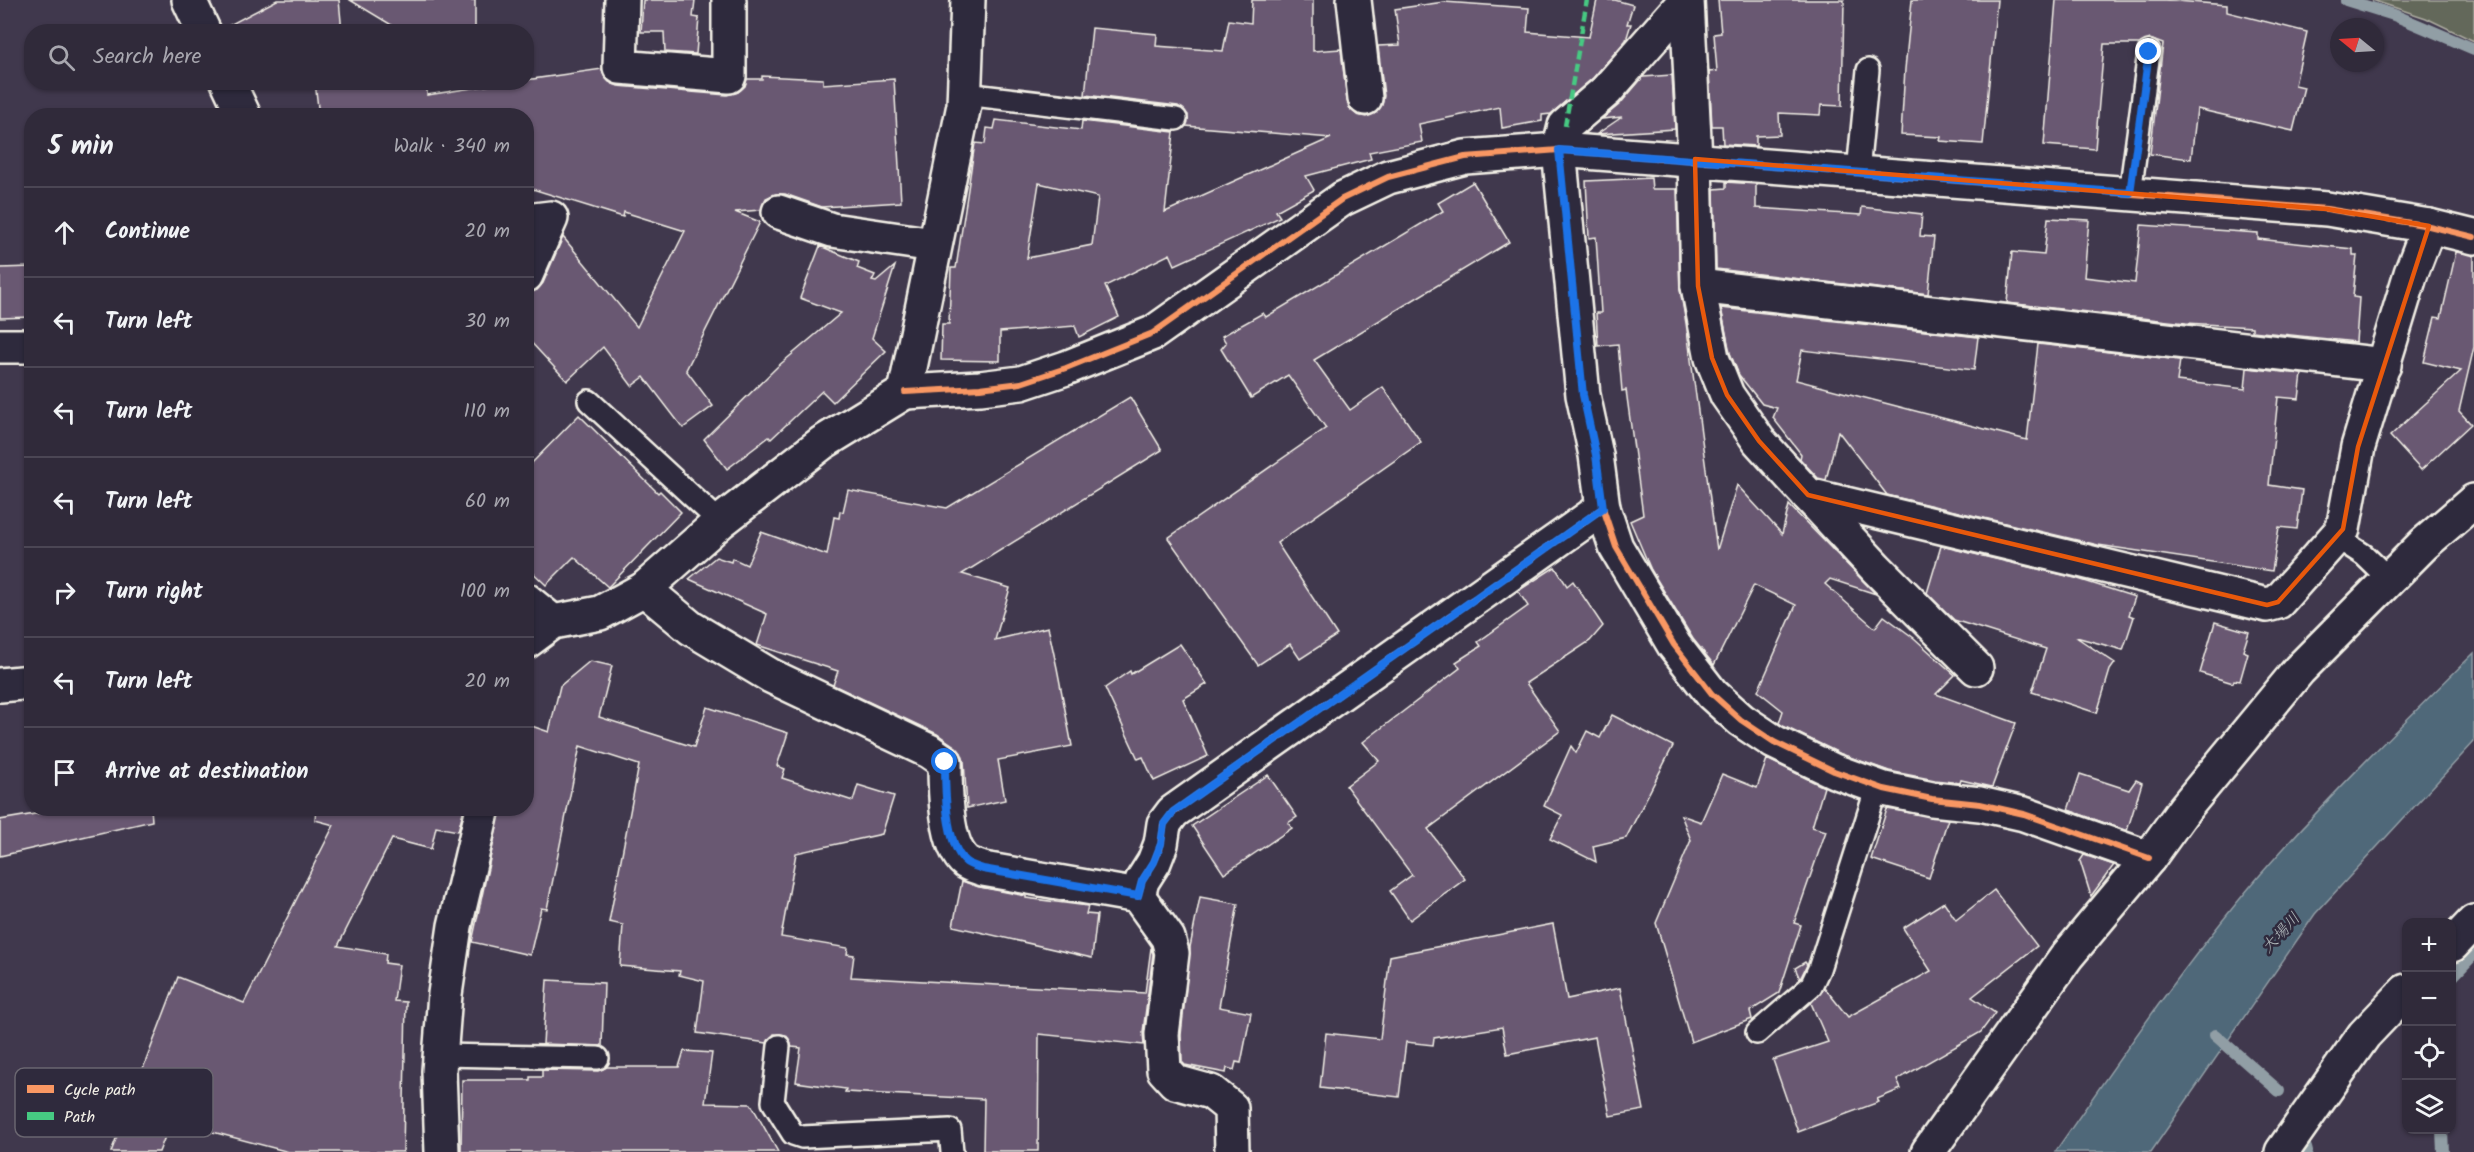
<!DOCTYPE html>
<html lang="en">
<head>
<meta charset="utf-8">
<style>
  :root { --surface:#302a3a; --page:#383242; --text:#f1f3f6; --muted:#a8a7af; --line:#4b4654 }
  body { margin:0; font-family:Kalam,"Klee One",sans-serif; background:var(--page); color:var(--text) }
  .controls { position:absolute; right:18px; bottom:18px; display:grid; overflow:hidden; border-radius:12px; box-shadow:0 2px 4px #0004 }
  .controls button { width:54px; height:54px; display:grid; place-items:center; padding:0; border:0; border-bottom:2px solid var(--line); background:var(--surface); color:var(--text); font:30px sans-serif }
  .compass { position:absolute; left:2330px; top:18px; width:54px; height:54px; border-radius:50%; background:var(--surface); box-shadow:0 2px 4px #0004; rotate:288deg }
  .stop { position:absolute; width:18px; height:18px; margin:-14px; border:4px solid #1a73e8; border-radius:50%; background:#fff }
  .stop.end { background:#1a73e8; border-color:#fff; box-shadow:0 2px 6px #0008 }
  .list { margin:0; padding:0; list-style:none }
  h2 { display:flex; justify-content:space-between; align-items:center; height:78px; margin:0; padding:0 24px; font-size:26px }
  h2 small { font-size:20px; font-weight:400; color:var(--muted) }
  .list li { display:grid; grid-template-columns:39px 1fr auto; gap:18px; align-items:center; box-sizing:border-box; height:90px; padding:0 24px; border-top:2px solid var(--line) }
  .list b { display:block; font-size:22px; white-space:nowrap }
  .list em { font-size:20px; font-style:normal; color:var(--muted) }
  .icon { flex:none; width:33px; height:33px; fill:none; stroke:currentColor; stroke-width:2; stroke-linecap:round; stroke-linejoin:round }
  .map { position:relative; flex:none; width:2474px; height:1152px; overflow:hidden }
  .search { position:absolute; background:var(--surface); box-shadow:0 2px 4px #0004; left:24px; top:24px; width:510px; height:66px; display:flex; align-items:center; gap:15px; box-sizing:border-box; padding:0 21px; border-radius:24px; color:var(--muted); font-size:22px }
  .panel { position:absolute; background:var(--surface); box-shadow:0 2px 4px #0004; left:24px; top:108px; width:510px; height:708px; border-radius:24px }
  .map>svg:first-child { display:block }
</style>
</head>
<body>
<div class="map">
<svg width="2474" height="1152" viewBox="0 0 2474 1152">
  <rect width="100%" height="100%" fill="#40384d"/>
  <filter id="ink" filterUnits="userSpaceOnUse"><feTurbulence type="fractalNoise" baseFrequency=".0167" numOctaves="2"/><feDisplacementMap in="SourceGraphic" scale="12" xChannelSelector="R" yChannelSelector="G"/><feConvolveMatrix kernelMatrix="1 2 1 2 8 2 1 2 1" color-interpolation-filters="sRGB"/></filter>
  <g filter="url(#ink)">
    <polygon fill="#64685a" stroke="#acaca1" stroke-width="1.5" points="2372,0 2474,0 2474,41 2426,18"/>
    <path fill="#4f6779" stroke="#919ea5" stroke-width="1.5" d="M2474,653v89l-159,172 -164,238h-96c65,-94 130,-189 205,-277 67,-77 141,-150 214,-222z"/>
    <g fill="none" stroke-linecap="round" stroke-linejoin="round">
      <g stroke="#919ea5" stroke-width="12">
        <polyline points="2346,0 2394,15 2474,49"/>
        <polyline points="2452,977 2474,954"/>
        <polyline points="2215,1035 2279,1091"/>
        <polyline points="2442,1130 2443,1152"/>
        <polyline points="2306,1148 2307,1152"/>
      </g>
    </g>
    <g fill="#695872" stroke="#f4f1e8" stroke-width="1.5" fill-rule="evenodd">
      <polygon points="277,0 339,0 342,32 222,29"/>
      <polygon points="350,0 475,0 475,32 403,32"/>
      <polygon points="643,0 695,0 693,17 699,18 696,54 665,52 664,32 641,32"/>
      <path d="M1252,0h61v51l28,-2 6,52 3,8 7,6 9,2 10,-4 6,-8 2,-9 -6,-50 22,-1 -5,-36 49,-7 85,6 -2,24 62,5 8,-37h18l18,5 -6,19h4l-5,16 -33,38 -42,36 -9,1v6l-40,7 -2,-21 -81,17 3,18 -53,10 2,7 -65,17 8,14 -38,21 4,6 -105,48 -5,-11 -65,32 14,31 -40,20 -4,-11 -75,6v29l-59,-1 1,-36h7l2,-56h5l19,-125 10,1 2,-16 7,1 2,-9 85,10 1,-9 92,11 -9,80 166,-74 -145,-12 2,-11 -10,-9 -93,-11 7,-67 65,6 -1,12 67,5 6,-31 22,3zM1039,183l59,14 -6,48 -65,13z"/>
      <polygon points="1718,0 1844,0 1842,106 1821,105 1820,115 1779,113 1780,135 1756,136 1756,146 1723,144 1722,126 1712,126 1709,72 1717,71 1714,34 1721,33"/>
      <polygon points="1912,0 1997,0 1983,144 1940,141 1941,137 1901,135 1905,69"/>
      <polygon points="2056,0 2165,0 2227,5 2227,12 2307,32 2295,85 2304,87 2293,131 2197,109 2191,159 2150,154 2163,44 2150,39 2139,44 2104,44 2095,149 2044,145"/>
      <polygon points="602,69 604,76 609,82 618,86 727,95 738,92 745,86 747,79 762,79 762,76 823,79 823,84 894,79 901,202 822,207 785,194 776,194 766,198 761,210 735,212 760,222 686,370 713,406 683,428 644,377 632,386 603,347 567,381 526,337 526,293 537,290 543,283 563,237 637,327 685,231 624,212 623,217 526,187 526,116 319,116 315,82 427,82 427,95 510,82 526,82 526,80"/>
      <polygon points="1672,75 1675,129 1597,134 1622,117 1602,119 1620,104 1643,77"/>
      <polygon points="1651,178 1652,189 1677,189 1680,289 1686,323 1717,550 1737,485 1782,534 1789,505 1876,594 1830,579 1825,584 1875,628 1884,616 1914,638 1955,675 1936,694 2016,723 1992,787 1961,780 1960,783 1935,780 1889,771 1841,754 1783,726 1779,723 1783,711 1758,691 1796,605 1754,585 1714,665 1693,639 1651,570 1630,521 1643,515 1626,390 1622,391 1618,344 1598,346 1596,313 1601,313 1596,237 1589,238 1586,181"/>
      <polygon points="1473,182 1509,242 1314,360 1350,410 1383,387 1421,442 1277,543 1337,635 1300,659 1290,644 1258,665 1168,538 1326,428 1288,375 1251,398 1221,349 1226,343 1222,336 1263,313 1266,317 1443,211 1438,203"/>
      <polygon points="1726,182 1756,184 1756,208 1861,215 1862,207 1922,214 1920,236 1934,237 1928,294 1716,269 1714,189 1726,188"/>
      <polygon points="2048,218 2089,220 2084,277 2135,283 2141,225 2258,233 2258,239 2353,249 2353,255 2357,255 2353,297 2359,298 2356,342 2252,331 2252,327 2186,323 2007,303 2012,252 2044,255"/>
      <polygon points="820,246 859,262 857,268 875,275 872,281 876,282 895,266 872,338 886,351 833,402 822,391 771,439 769,437 727,469 704,439 777,367 841,313 800,298"/>
      <polygon points="2456,252 2474,255 2474,347 2459,411 2471,424 2421,470 2390,436 2461,371 2424,362 2435,317 2441,318"/>
      <polygon points="32,267 32,317 0,318 0,268"/>
      <polygon points="1721,308 1978,337 1974,370 1802,350 1796,380 2027,440 2038,344 2180,360 2177,381 2245,389 2247,368 2302,374 2299,399 2278,397 2269,485 2302,490 2297,529 2279,527 2272,571 2098,545 1887,495 1838,431 1826,480 1818,478 1800,459 1801,454 1773,418 1777,408 1762,404 1739,375 1730,353"/>
      <polygon points="1130,397 1162,450 962,574 1010,588 995,640 1048,627 1057,668 1072,746 998,760 1005,800 967,808 964,761 961,753 956,747 937,734 833,685 838,671 757,645 767,614 689,579 716,557 731,562 732,558 747,565 761,532 827,555 834,517 839,518 840,511 843,512 848,490 947,508"/>
      <polygon points="579,415 658,493 660,491 681,512 608,587 574,557 546,585 526,566 526,469"/>
      <polygon points="1941,546 2075,578 2135,597 2129,615 2134,617 2123,650 2076,637 2115,663 2110,670 2097,713 2032,692 2046,649 1954,620 1927,593"/>
      <polygon points="1555,567 1567,586 1573,581 1603,626 1590,641 1526,683 1560,731 1428,829 1465,879 1410,920 1390,891 1412,875 1346,786 1379,761 1363,742 1460,668 1456,662 1481,646 1478,642 1528,606 1518,591"/>
      <polygon points="2215,622 2249,632 2243,651 2248,653 2240,681 2234,680 2233,683 2200,673"/>
      <polygon points="1180,644 1207,684 1183,699 1208,756 1154,781 1143,757 1138,759 1105,688 1130,671 1131,674"/>
      <polygon points="590,661 612,666 599,717 694,747 707,707 788,733 777,766 785,769 782,778 853,801 858,785 894,796 882,834 796,853 781,937 848,948 847,954 854,955 851,977 1145,993 1151,948 1153,954 1143,1032 1144,1045 1039,1034 1038,1151 983,1151 984,1099 845,1092 846,1089 796,1082 801,1048 792,1047 786,1035 774,1034 767,1043 697,1033 704,981 679,975 680,971 620,966 623,925 609,922 639,765 580,746 547,909 541,908 530,955 472,942 501,808 526,808 526,724 549,732 560,686"/>
      <polygon points="1612,715 1673,746 1626,838 1593,846 1596,862 1550,839 1562,815 1544,806 1571,746 1576,753 1587,731 1600,738"/>
      <polygon points="1767,759 1824,787 1812,827 1826,831 1794,923 1801,925 1779,993 1750,1011 1752,1019 1691,1042 1656,923 1691,840 1681,815 1701,822 1722,774 1757,788"/>
      <polygon points="2080,774 2129,790 2136,780 2142,783 2127,831 2068,810"/>
      <polygon points="1268,775 1297,817 1288,823 1292,828 1224,874 1192,826"/>
      <polygon points="70,808 151,808 152,821 0,856 0,820"/>
      <polygon points="316,808 464,808 458,831 436,827 431,849 392,839 338,946 386,954 385,963 399,965 394,1001 406,1002 403,1152 289,1152 171,1121 159,1152 111,1152 178,977 244,1003 334,825 315,820"/>
      <polygon points="1887,809 1948,819 1929,878 1871,859"/>
      <polygon points="2084,855 2114,865 2091,896 2080,861"/>
      <polygon points="962,881 980,887 1026,896 1026,898 1088,906 1086,914 1097,915 1092,958 953,926"/>
      <polygon points="1994,890 2037,946 1972,997 1995,1013 1981,1032 1897,1080 1901,1089 1877,1099 1879,1102 1798,1132 1773,1060 1828,1042 1811,1003 1824,987 1848,1017 1931,971 1903,928 1944,902 1956,920"/>
      <polygon points="1200,897 1238,904 1219,1007 1251,1013 1241,1063 1236,1062 1234,1070 1227,1068 1226,1073 1185,1065 1182,1062 1181,1035 1190,947"/>
      <polygon points="1553,924 1567,999 1620,988 1644,1110 1610,1116 1595,1037 1507,1054 1502,1027 1434,1038 1433,1045 1406,1042 1399,1097 1320,1088 1326,1033 1380,1039 1390,956"/>
      <polygon points="1805,962 1807,965 1800,979 1795,968"/>
      <polygon points="547,980 604,983 602,1046 543,1044"/>
      <polygon points="684,1051 712,1053 705,1103 751,1104 778,1152 461,1152 462,1080 530,1080 530,1077 542,1077 542,1070 598,1071 607,1067 679,1067"/>
    </g>
    <g fill="none" stroke-linecap="round" stroke-linejoin="round">
      <g stroke="#f4f1e8" stroke-width="26">
        <g id="lane">
          <polyline points="965,94 1176,119"/>
          <polyline points="1858,172 1868,70"/>
          <polyline points="2130,193 2149,52"/>
          <polyline points="589,401 720,522"/>
          <polyline points="2336,537 2364,555 2389,579"/>
          <polyline points="1757,1033 1811,986 1819,969 1877,787"/>
          <polyline points="779,1046 773,1102 793,1134 802,1137 950,1130 952,1152"/>
          <polyline points="441,1055 598,1058"/>
        </g>
      </g>
      <g stroke="#f4f1e8" stroke-width="38">
        <g id="street">
          <polyline points="189,0 204,32"/>
          <polyline points="622,0 620,67 729,76 729,0"/>
          <polyline points="1354,0 1365,98"/>
          <polyline points="1687,0 1695,159 1698,286 1712,358 1727,395 1759,441 1808,495 1876,568 1976,668"/>
          <polyline points="228,82 244,116"/>
          <polyline points="779,212 832,230 934,245"/>
          <polyline points="526,221 551,218 526,275"/>
          <polyline points="1698,286 2384,365"/>
          <polyline points="0,346 32,346"/>
          <polyline points="905,392 980,388 1021,383 1066,368 1153,333 1342,199 1388,177 1465,157 1559,150 2327,209 2429,226 2474,237"/>
          <polyline points="1808,495 2267,605 2278,602 2343,529 2358,447 2411,273 2429,226"/>
          <polyline points="1603,508 1596,455 1583,395 1559,150 1565,126 1606,91 1686,0"/>
          <path d="M644,589l47,39 80,48 158,75 16,11c0,25 0,83 21,100 4,3 12,5 17,7l155,27 30,42 4,15 -10,81 2,36 11,12 36,10 20,16 1,44"/>
          <polyline points="526,600 553,622"/>
          <polyline points="526,642 553,622 600,613 644,589 720,522 822,443 905,392 964,105 968,0"/>
          <polyline points="0,685 32,682"/>
          <polyline points="1138,896 1142,881 1154,862 1161,844 1164,824 1173,812 1603,508 1616,547 1674,645 1712,694 1741,720 1774,742 1834,771 1884,789 1932,799 1980,804 2024,814 2149,858"/>
          <polyline points="2452,945 2474,922"/>
          <polyline points="442,1152 439,1071 445,994 455,926 483,808"/>
          <polyline points="1928,1152 2067,956 2149,858 2185,808 2299,670 2424,544 2474,501"/>
          <polyline points="2282,1152 2364,1035 2406,991"/>
        </g>
      </g>
      <use href="#lane" stroke="#2f2a3d" stroke-width="21"/>
      <use href="#street" stroke="#2f2a3d" stroke-width="33"/>
      <polyline stroke="#46c982" stroke-width="4.5" stroke-dasharray="9 4.5" stroke-linecap="butt" points="1565,126 1587,0"/>
      <g stroke="#2f2a3d" stroke-width="10">
        <g id="cycleway">
          <polyline points="905,392 980,388 1021,383 1066,368 1153,333 1342,199 1388,177 1465,157 1559,150 2327,209 2429,226 2474,237"/>
          <polyline points="1138,896 1142,881 1154,862 1161,844 1164,824 1173,812 1603,508 1616,547 1674,645 1712,694 1741,720 1774,742 1834,771 1884,789 1932,799 1980,804 2024,814 2149,858"/>
        </g>
      </g>
      <use href="#cycleway" stroke="#f99763" stroke-width="6"/>
    </g>
  </g>
  <g fill="none" stroke-linecap="round" stroke-linejoin="round" filter="url(#ink)">
    <path stroke="#1a73e8" stroke-width="8" d="M945,762c0,25 0,83 21,100 4,3 12,5 17,7l155,27 4,-15 12,-19 7,-18 3,-20 9,-12 430,-304 -7,-53 -13,-60 -24,-245 571,43 19,-141"/>
  </g>
  <path fill="none" stroke="#e8590c" stroke-width="4.5" stroke-linejoin="round" d="M1695,159l632,50 102,17 -71,221 -15,82 -65,73 -11,3 -459,-110 -49,-54 -32,-46 -15,-37 -14,-72z"/>
  <g text-anchor="middle" stroke-width="5" stroke-linejoin="round" paint-order="stroke">
    <g font-size="16" font-style="italic" fill="#b2babc" stroke="#2f2a3d">
      <text transform="translate(2280 932) rotate(-47)" y="6">大場川</text>
    </g>
  </g>
  <rect x="15" y="1068" width="198" height="69" rx="9" fill="#2f2a3d" stroke="#6a6670" stroke-width="1.5"/>
  <rect x="27" y="1085" width="27" height="8" fill="#f99763"/>
  <rect x="27" y="1112" width="27" height="8" fill="#46c982"/>
  <g font-size="16" fill="#f4f1e8">
    <text x="64" y="1095">Cycle path</text>
    <text x="64" y="1122">Path</text>
  </g>
</svg>
<div class="controls">
<button>+</button>
<button>−</button>
<button><svg class="icon" aria-label="locate" viewBox="0 0 24 24"><circle cx="12" cy="12" r="6"/><path d="M12 2v4M12 18v4M2 12h4M18 12h4"/></svg></button>
<button><svg class="icon" aria-label="layers" viewBox="0 0 24 24"><path d="M12 4l9 5-9 5-9-5zM3 14l9 5 9-5"/></svg></button>
</div>
<svg class="compass" viewBox="-18 -18 36 36"><path d="M0-13l5 13h-10z" fill="#e53935"/><path d="M0 13l5-13h-10z" fill="#a8a7af"/></svg>
<div class="stop" style="left:945px;top:762px"></div>
<div class="stop end" style="left:2149px;top:52px"></div>
<div class="search"><svg class="icon" aria-label="search" viewBox="0 0 24 24"><circle cx="10" cy="10" r="6"/><path d="M15 15l6 6"/></svg>Search here</div>
<section class="panel">
<h2>5 min<small>Walk · 340 m</small></h2>
<ul class="list">
<li><svg class="icon" aria-label="ahead" viewBox="0 0 24 24"><path d="M12 20V5M6 11l6-6 6 6"/></svg><div><b>Continue</b></div><em>20 m</em></li>
<li><svg class="icon" aria-label="left" viewBox="0 0 24 24"><path d="M17 20v-9H6M10 6l-5 5 5 5"/></svg><div><b>Turn left</b></div><em>30 m</em></li>
<li><svg class="icon" aria-label="left" viewBox="0 0 24 24"><path d="M17 20v-9H6M10 6l-5 5 5 5"/></svg><div><b>Turn left</b></div><em>110 m</em></li>
<li><svg class="icon" aria-label="left" viewBox="0 0 24 24"><path d="M17 20v-9H6M10 6l-5 5 5 5"/></svg><div><b>Turn left</b></div><em>60 m</em></li>
<li><svg class="icon" aria-label="right" viewBox="0 0 24 24"><path d="M7 20v-9h11M14 6l5 5-5 5"/></svg><div><b>Turn right</b></div><em>100 m</em></li>
<li><svg class="icon" aria-label="left" viewBox="0 0 24 24"><path d="M17 20v-9H6M10 6l-5 5 5 5"/></svg><div><b>Turn left</b></div><em>20 m</em></li>
<li><svg class="icon" aria-label="arrive" viewBox="0 0 24 24"><path d="M6 21V4h12l-3 4 3 4H6"/></svg><div><b>Arrive at destination</b></div></li>
</ul>
</section>
</div>
</body>
</html>
